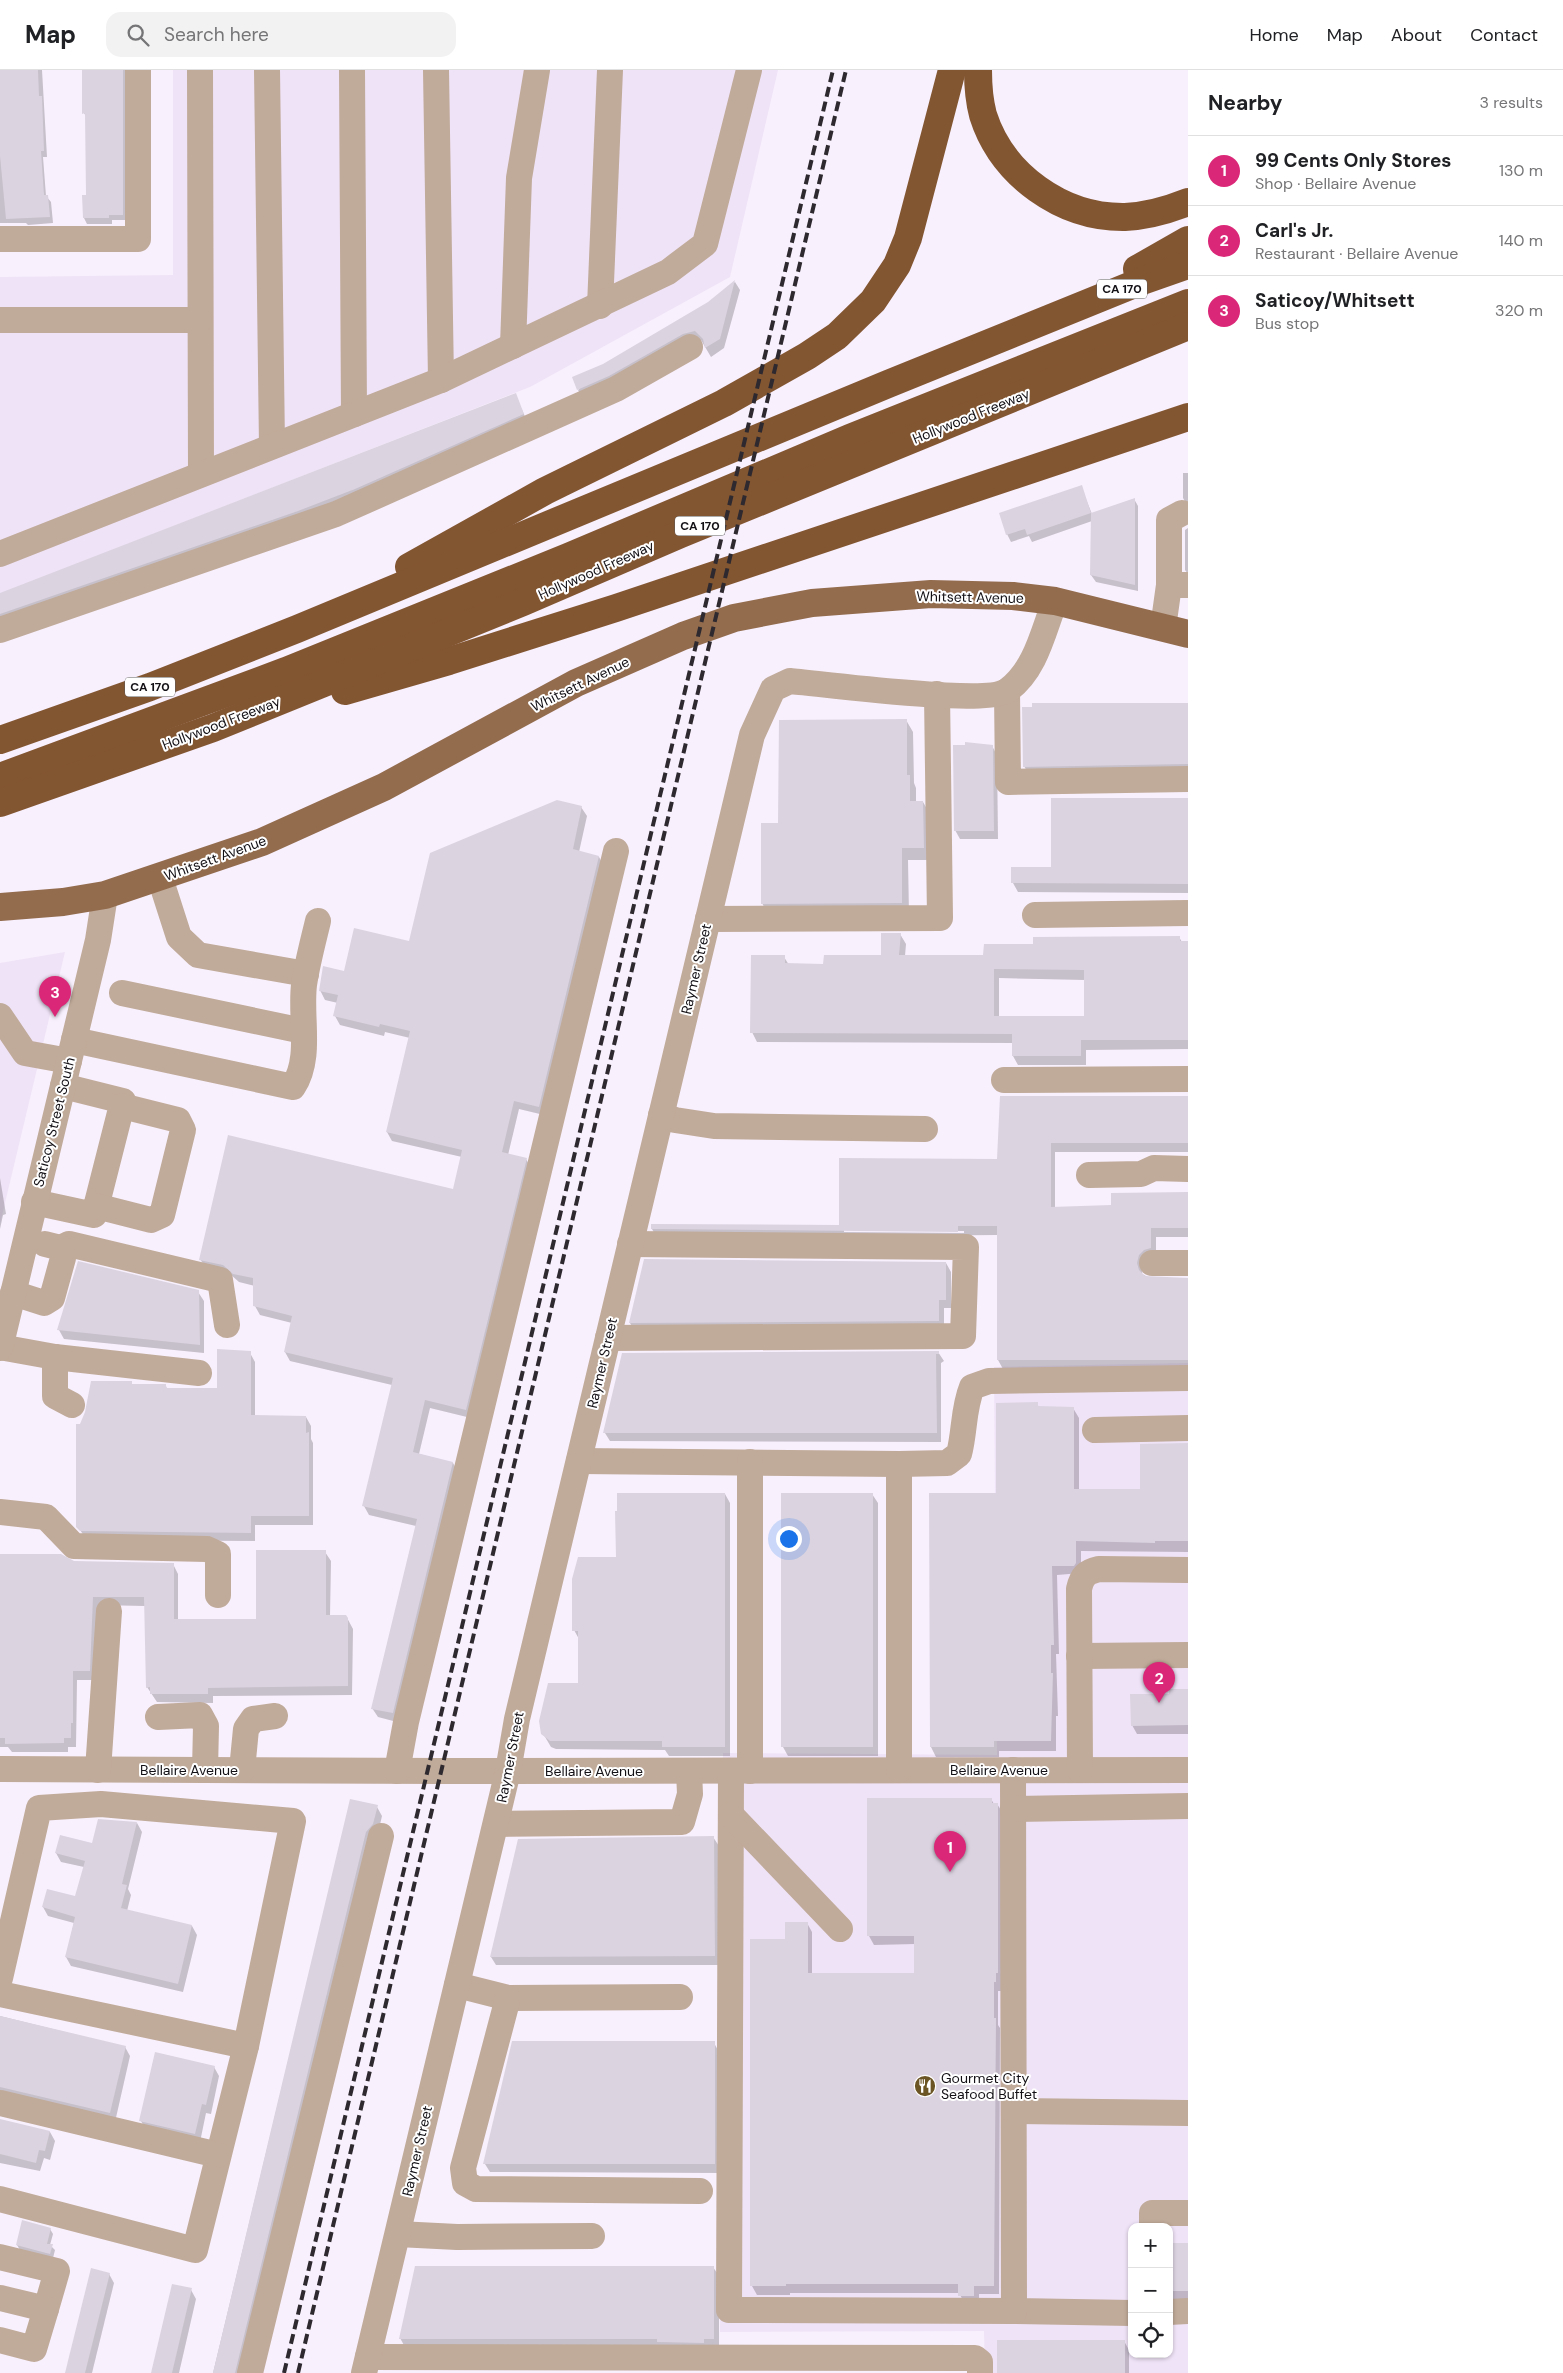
<!DOCTYPE html>
<html lang="en">
<head>
<meta charset="utf-8">
<style>
  :root { --surface:#fff; --page:#f2f2f2; --text:#202124; --muted:#757577; --line:#e0e0e0; --accent:#db2777 }
  body { margin:0; font-family:"DM Sans",sans-serif; background:var(--page); color:var(--text) }
  .controls { position:absolute; right:15px; bottom:15px; display:grid; overflow:hidden; border-radius:10px; box-shadow:0 1px 4px #0004 }
  .controls button { width:45px; height:45px; display:grid; place-items:center; padding:0; border:0; border-bottom:1px solid var(--line); background:var(--surface); color:var(--text); font:25px sans-serif }
  .you { position:absolute; left:788px; top:1468px; width:18px; height:18px; margin:-12px; border:4px solid #fff; border-radius:50%; background:#1a73e8; box-shadow:0 0 0 8px #1a73e833 }
  .badge { display:grid; place-items:center; width:32px; height:32px; border-radius:50%; background:var(--accent); color:#fff; font-size:16px; font-weight:700 }
  .pin { position:absolute; translate:-50% -41px; filter:drop-shadow(0 1px 2px #0008) }
  .pin::after { content:''; position:absolute; top:26px; width:18px; height:15px; background:inherit; clip-path:polygon(0 0,100% 0,50% 100%) }
  .list { margin:0; padding:0; list-style:none }
  h2 { display:flex; justify-content:space-between; align-items:center; height:65px; margin:0; padding:0 20px; font-size:21px }
  h2 small { font-size:16px; font-weight:400; color:var(--muted) }
  .list li { display:grid; grid-template-columns:32px 1fr auto; gap:15px; align-items:center; box-sizing:border-box; height:70px; padding:0 20px; border-top:1px solid var(--line) }
  .list b { display:block; font-size:19px; white-space:nowrap }
  .list p { margin:0; font-size:16px; white-space:nowrap; color:var(--muted) }
  .list em { font-size:16px; font-style:normal; color:var(--muted) }
  .icon { flex:none; width:28px; height:28px; fill:none; stroke:currentColor; stroke-width:2; stroke-linecap:round; stroke-linejoin:round }
  .map { position:relative; flex:none; width:1188px; height:2303px; overflow:hidden }
  header { display:flex; align-items:center; gap:30px; box-sizing:border-box; height:70px; padding:0 25px; background:var(--surface); border-bottom:1px solid var(--line) }
  header strong { font-size:24px }
  nav { display:flex; gap:28px; margin-inline-start:auto; font-size:18px }
  .search { width:350px; height:45px; background:var(--page); display:flex; align-items:center; gap:12px; box-sizing:border-box; padding:0 18px; border-radius:15px; color:var(--muted); font-size:19px }
  main { display:flex }
  aside { flex:1; background:var(--surface) }
  .map>svg:first-child { display:block }
</style>
</head>
<body>
<header>
<strong>Map</strong>
<div class="search"><svg class="icon" aria-label="search" viewBox="0 0 24 24"><circle cx="10" cy="10" r="6"/><path d="M15 15l6 6"/></svg>Search here</div>
<nav><a>Home</a><a>Map</a><a>About</a><a>Contact</a></nav>
</header>
<main>
<div class="map">
<svg width="1188" height="2303" viewBox="0 0 1188 2303">
  <rect width="100%" height="100%" fill="#f8f0fd"/>
  <g fill="#efe3f7" fill-rule="evenodd">
    <polygon points="173,0 778,0 730,207 530,317 0,524 0,207 173,205"/>
    <polygon points="65,882 0,1154 0,893"/>
    <path d="M1188,1293v1010h-203l-1,-42 -264,1 3,-579 274,2 -3,-388zM1132,2157h37v127h-37z"/>
  </g>
  <g fill="#0003" fill-rule="evenodd">
    <polygon points="0,0 42,0 47,87 43,87 46,126 51,132 53,153 28,155 26,153 0,153"/>
    <polygon points="84,0 128,0 126,150 112,150 112,154 87,154 84,148 87,126 87,48 84,43"/>
    <polygon points="735,212 740,220 724,278 711,287 701,270 688,273 583,328 578,320 604,295 709,233"/>
    <polygon points="515,325 528,353 360,428 0,555 0,525"/>
    <polygon points="1183,403 1188,403 1188,437 1183,428"/>
    <polygon points="1081,417 1092,444 1134,429 1138,436 1138,521 1096,512 1091,505 1092,451 1032,472 1029,466 1011,472 1007,464"/>
    <polygon points="1188,458 1188,504 1185,500 1185,460"/>
    <polygon points="1188,634 1188,703 1029,705 1024,696 1034,635"/>
    <polygon points="906,650 913,662 914,713 916,718 916,732 923,732 930,744 930,790 908,790 909,845 769,846 762,833 779,754"/>
    <polygon points="992,676 997,685 998,769 960,769 955,760"/>
    <polygon points="1053,729 1188,730 1188,823 1018,822 1013,813 1013,799 1053,799"/>
    <polygon points="581,737 587,746 579,782 599,787 604,796 544,1045 519,1039 508,1085 526,1089 531,1098 471,1348 430,1338 419,1384 453,1393 458,1402 397,1652 378,1647 372,1638 416,1456 369,1445 364,1436 392,1315 290,1291 285,1282 292,1253 260,1245 255,1236 255,1216 239,1212 230,1204 206,1198 200,1189 454,1121 462,1087 392,1071 387,1062 410,968 385,962 384,966 340,955 335,946 338,933 325,930 320,920 345,903 410,873"/>
    <path d="M900,864l6,10 -1,12h79l50,-11v-7l145,-1 3,5h6v107l-102,1v15h-68l-5,-9v-13l-256,-1 -5,-10 32,-75 5,8h36l57,-9zM999,908l86,2v37h-86z"/>
    <path d="M1001,1027l187,1v54h-133v56l57,-2v-12h76v43h-32v20l-12,8 -2,9 10,5h36v90h-185l-5,-9v-125l-341,3 -5,-9 188,-2 158,-67zM844,1160l120,1v2l-120,-1z"/>
    <polygon points="0,1108 6,1144 3,1145 0,1159"/>
    <polygon points="946,1193 951,1202 951,1238 944,1238 944,1260 635,1262 630,1253"/>
    <polygon points="198,1222 204,1231 204,1283 64,1269 59,1260"/>
    <polygon points="938,1282 944,1291 941,1293 941,1372 610,1371 605,1363"/>
    <polygon points="250,1283 255,1292 255,1347 306,1347 311,1356 311,1369 313,1373 313,1455 255,1455 255,1471 87,1470 78,1457 81,1356 131,1312 133,1316 166,1316 167,1319 218,1319"/>
    <polygon points="1037,1334 1039,1337 1073,1338 1079,1348 1079,1420 1142,1420 1141,1375 1188,1374 1188,1482 1081,1481 1081,1503 1057,1505 1059,1584 1056,1584 1058,1646 1056,1646 1056,1681 999,1681 999,1687 936,1687 931,1677 997,1425"/>
    <polygon points="725,1424 730,1433 730,1686 669,1686 665,1680 556,1679 551,1677 541,1660 580,1615 579,1569 574,1560 617,1489"/>
    <polygon points="872,1424 878,1433 878,1686 788,1686 783,1677"/>
    <polygon points="325,1482 331,1491 330,1546 346,1546 353,1559 352,1625 213,1626 213,1633 157,1632 147,1617 145,1536 98,1535 94,1610 77,1610 76,1677 68,1677 68,1682 12,1682 8,1677 0,1677 0,1486 73,1492 173,1494 178,1504 178,1550 257,1550"/>
    <polygon points="1170,1620 1188,1620 1188,1664 1137,1664 1132,1655 1170,1625"/>
    <polygon points="991,1729 994,1734 997,1734 1003,1743 1001,1921 998,1921 998,1955 1000,1958 999,2224 979,2224 979,2235 965,2234 959,2223 790,2223 790,2225 757,2225 752,2216 752,1870 786,1870 807,1853 812,1862 812,1904 915,1904 915,1874 874,1875 869,1866"/>
    <polygon points="351,1730 377,1737 382,1746 378,1763 241,2303 213,2303"/>
    <polygon points="137,1753 142,1762 128,1819 131,1825 127,1841 192,1856 197,1865 183,1922 71,1896 66,1887 74,1853 48,1846 43,1837 76,1828 84,1797 61,1792 56,1783 93,1775"/>
    <polygon points="713,1767 719,1776 719,1895 496,1895 491,1887"/>
    <polygon points="0,1946 125,1977 130,1986 115,2052 0,2024"/>
    <polygon points="714,1973 719,1982 719,2103 490,2102 485,2094"/>
    <polygon points="214,1997 219,2006 211,2044 206,2043 200,2072 146,2060 141,2051"/>
    <polygon points="0,2050 50,2062 55,2071 50,2090 44,2088 40,2101 0,2093"/>
    <polygon points="50,2159 53,2164 50,2175 55,2180 53,2188 20,2180 17,2175"/>
    <polygon points="1188,2174 1188,2230 1169,2230 1169,2175"/>
    <polygon points="713,2197 719,2206 719,2278 405,2277 400,2268"/>
    <polygon points="109,2204 114,2213 92,2303 67,2303"/>
    <polygon points="191,2220 196,2229 179,2303 152,2303"/>
    <polygon points="1124,2271 1129,2280 1129,2303 998,2303"/>
  </g>
  <g fill="#dbd3e0" fill-rule="evenodd">
    <polygon points="0,0 38,0 39,26 42,26 44,81 41,81 44,125 48,125 50,147 6,149 0,86"/>
    <polygon points="82,0 123,0 123,145 109,145 109,148 83,148 82,125 86,125 85,43 82,44"/>
    <polygon points="735,210 720,269 705,278 703,269 695,261 683,264 609,306 577,320 572,307 603,294 708,232"/>
    <polygon points="516,323 524,344 355,419 298,441 0,544 0,523"/>
    <polygon points="1082,415 1091,443 1135,428 1135,515 1090,505 1091,443 1027,465 1025,459 1006,465 999,443"/>
    <polygon points="1032,633 1188,633 1188,694 1023,697 1022,637 1032,637"/>
    <polygon points="907,649 907,705 910,705 910,731 923,731 924,778 902,778 902,833 761,834 761,753 778,753 779,650"/>
    <polygon points="965,672 993,675 994,761 954,761 953,675 965,675"/>
    <polygon points="1051,728 1188,728 1188,814 1011,813 1011,797 1051,797"/>
    <polygon points="557,730 582,736 573,779 599,786 539,1037 514,1031 502,1082 527,1088 466,1340 425,1330 413,1382 453,1392 393,1643 371,1639 417,1449 362,1436 393,1308 284,1282 292,1246 253,1236 253,1208 233,1204 223,1195 199,1190 228,1065 453,1119 462,1080 386,1062 410,961 380,954 379,957 333,946 338,925 319,921 323,896 344,901 354,858 409,871 430,783"/>
    <path d="M881,863h20l-2,22h84l1,-11h49v-7l147,-1v5h8v99h-107v16h-69v-22l-262,-1 1,-78h34v8l38,1 1,-9h57zM994,899l90,1v46h-90z"/>
    <polygon points="1000,1026 1188,1026 1188,1073 1051,1073 1051,1137 1111,1135 1111,1123 1188,1122 1188,1158 1151,1158 1151,1178 1144,1180 1139,1185 1137,1193 1139,1200 1145,1206 1188,1208 1188,1290 997,1290 997,1156 958,1156 958,1162 651,1159 651,1154 839,1155 839,1088 997,1089"/>
    <polygon points="644,1189 946,1192 946,1230 939,1230 939,1251 629,1253"/>
    <polygon points="78,1191 199,1220 200,1275 57,1260"/>
    <polygon points="217,1279 251,1281 251,1345 306,1346 306,1363 309,1362 309,1446 251,1446 251,1463 80,1461 76,1457 76,1354 80,1354 85,1342 91,1311 132,1311 132,1314 166,1314 166,1318 217,1318"/>
    <polygon points="939,1281 939,1284 936,1284 937,1363 603,1363 622,1283"/>
    <polygon points="1038,1332 1038,1336 1074,1337 1074,1419 1140,1419 1140,1374 1188,1373 1188,1471 1155,1471 1155,1473 1076,1471 1076,1493 1074,1496 1052,1496 1054,1575 1051,1575 1051,1603 1053,1603 1051,1671 994,1671 994,1677 930,1677 929,1423 996,1423 996,1333"/>
    <polygon points="617,1423 725,1423 725,1677 662,1677 662,1671 550,1671 541,1664 539,1651 548,1613 578,1613 578,1561 572,1561 572,1509 578,1487 616,1487 615,1441 617,1441"/>
    <rect x="781" y="1423" width="92" height="254"/>
    <polygon points="256,1480 326,1480 326,1545 346,1545 348,1548 348,1616 208,1618 208,1624 150,1624 150,1617 146,1618 144,1527 93,1527 90,1601 73,1601 73,1653 71,1653 71,1668 64,1668 64,1673 5,1674 5,1668 0,1668 0,1484 61,1484 74,1491 174,1493 174,1549 256,1549"/>
    <polygon points="1169,1619 1188,1619 1188,1655 1131,1656 1130,1624 1169,1624"/>
    <polygon points="867,1728 992,1728 992,1733 998,1733 998,1903 996,1903 996,1912 994,1912 994,1948 996,1948 994,2216 974,2216 974,2226 958,2226 958,2214 786,2214 786,2216 750,2216 750,1869 785,1869 785,1852 808,1852 808,1903 914,1903 914,1866 867,1866"/>
    <polygon points="350,1729 378,1735 373,1754 366,1762 235,2303 213,2303"/>
    <polygon points="98,1749 137,1752 122,1814 127,1815 121,1838 192,1855 178,1914 65,1887 75,1847 42,1837 47,1819 75,1826 85,1791 55,1783 60,1765 92,1773"/>
    <polygon points="714,1766 715,1886 490,1887 518,1769"/>
    <polygon points="0,1946 126,1976 110,2043 0,2017"/>
    <polygon points="512,1971 715,1971 715,2094 483,2094"/>
    <polygon points="155,1982 215,1996 206,2035 202,2034 195,2064 139,2051"/>
    <polygon points="0,2049 50,2061 45,2081 39,2080 36,2093 0,2084"/>
    <polygon points="22,2150 51,2158 47,2174 53,2174 50,2184 16,2175"/>
    <rect x="1169" y="2173" width="19" height="48"/>
    <polygon points="415,2196 714,2196 714,2269 704,2269 704,2273 657,2272 657,2269 399,2269"/>
    <polygon points="91,2198 110,2203 85,2303 65,2303"/>
    <polygon points="172,2214 192,2218 172,2303 151,2303"/>
    <rect x="997" y="2270" width="128" height="33"/>
  </g>
  <g fill="none" stroke-linecap="round" stroke-linejoin="round">
    <g stroke="#c0aa99" stroke-width="26">
      <polyline points="200,0 201,404"/>
      <polyline points="267,0 272,376"/>
      <polyline points="352,0 354,344"/>
      <polyline points="436,0 441,310"/>
      <polyline points="0,169 138,169 138,0"/>
      <polyline points="600,236 610,0"/>
      <polyline points="0,250 199,250"/>
      <polyline points="513,276 519,108 537,0"/>
      <polyline points="0,484 441,310 668,202 705,174 749,0"/>
      <polyline points="1169,515 1169,450 1182,443"/>
      <polyline points="1163,558 1169,515 1188,515"/>
      <polyline points="0,560 336,444 616,319 690,277"/>
      <polyline points="1007,621 1008,712 1188,709"/>
      <polyline points="160,808 179,867 198,885 306,904"/>
      <polyline points="1035,845 1188,843"/>
      <polyline points="708,849 940,848 937,624"/>
      <polyline points="122,923 303,961"/>
      <polyline points="0,946 25,983 69,991"/>
      <path d="M74,970l219,47c19,-29 7,-69 11,-102 3,-21 9,-43 14,-64"/>
      <polyline points="1004,1010 1188,1009"/>
      <polyline points="661,1045 675,1050 714,1056 925,1059"/>
      <polyline points="1089,1105 1141,1104 1154,1098 1188,1099"/>
      <polyline points="34,1132 94,1145 123,1031 63,1016"/>
      <polyline points="96,1136 151,1150 162,1145 183,1060 178,1050 122,1036"/>
      <polyline points="61,1178 69,1174 220,1210 227,1255"/>
      <polyline points="1152,1193 1188,1193"/>
      <polyline points="13,1223 44,1233 52,1228 63,1188 61,1178 45,1174"/>
      <polyline points="608,1268 963,1266 966,1177 630,1174"/>
      <polyline points="0,1277 55,1287 199,1303"/>
      <polyline points="0,1278 98,870 105,825"/>
      <polyline points="55,1287 55,1326 72,1335"/>
      <polyline points="1095,1360 1188,1358"/>
      <polyline points="579,1391 899,1394"/>
      <polyline points="0,1442 46,1447 74,1476 207,1479 218,1484 218,1525"/>
      <polyline points="1079,1586 1188,1585"/>
      <polyline points="158,1647 200,1645 206,1656 205,1700"/>
      <polyline points="0,1699 441,1701 1188,1700"/>
      <polyline points="98,1700 109,1541"/>
      <polyline points="242,1700 246,1659 253,1649 275,1646"/>
      <path d="M899,1700v-306l48,-1 12,-9c6,-23 4,-45 13,-67l17,-6 199,-3"/>
      <polyline points="1013,1700 1014,2241 1132,2243"/>
      <path d="M1080,1700l-1,-181c3,-13 7,-17 20,-20l89,1"/>
      <polyline points="397,1701 406,1652 616,781"/>
      <polyline points="731,1701 729,2240 1014,2241"/>
      <polyline points="750,1701 750,1392"/>
      <polyline points="1013,1739 1188,1736"/>
      <polyline points="731,1745 840,1859"/>
      <polyline points="496,1754 682,1752 690,1724 689,1701"/>
      <polyline points="0,1908 39,1738 101,1734 293,1751 246,1976"/>
      <polyline points="457,1915 508,1928 680,1927"/>
      <polyline points="0,1924 246,1976 195,2180 0,2129"/>
      <polyline points="508,1928 463,2098 465,2113 476,2119 700,2121"/>
      <polyline points="0,2033 218,2085"/>
      <polyline points="1014,2041 1188,2043"/>
      <polyline points="1152,2157 1152,2143 1188,2143"/>
      <polyline points="398,2164 457,2167 592,2166"/>
      <polyline points="0,2187 57,2201 46,2239"/>
      <polyline points="0,2228 46,2239 34,2279 0,2270"/>
      <polyline points="1169,2242 1188,2241"/>
      <polyline points="368,2287 975,2288 980,2292 980,2303"/>
      <polyline points="250,2303 381,1766"/>
      <path d="M364,2303l144,-602 9,-52 235,-984 21,-46 17,-8c34,3 197,25 218,9 28,-21 35,-58 47,-89"/>
    </g>
    <polyline stroke="#936c4e" stroke-width="28" points="0,837 63,832 105,825 262,772 384,717 576,613 683,566 734,548 812,533 931,524 1013,526 1055,531 1188,564"/>
    <g stroke="#835632" stroke-width="28">
      <path d="M978,0c0,15 1,30 5,45 19,60 79,103 142,102 21,-1 43,-7 63,-15"/>
      <polyline points="1137,199 1188,170"/>
      <polyline points="409,497 545,421 724,333 807,286 837,266 873,231 897,195 908,168 952,0"/>
      <polyline points="345,621 449,591 616,538 1188,347"/>
      <polyline points="0,670 150,617 297,559 888,314 1142,211 1188,195"/>
      <polyline points="0,707 286,601 568,487 850,368 1188,233"/>
      <polyline points="0,733 213,658 523,532 681,464 1188,256"/>
    </g>
    <g stroke="#2d292f" stroke-width="4" stroke-dasharray="10 5" stroke-linecap="butt">
      <polyline points="284,2303 833,0"/>
      <polyline points="298,2303 846,0"/>
    </g>
  </g>
  <defs>
    <g id="restaurant-disc" transform="scale(1.125)"><circle r="9.5" fill="#6c5525" stroke="#fff"/><path d="M-5-6h1v4h1v-4h1v4h1v-4h1v5L-1.5 .5V6h-2V.5L-5-1ZM5-6V6H3V1.5H1.5Q1.5-4 5-6Z" fill="#fff"/></g>
  </defs>
  <g fill-rule="evenodd">
    <use href="#restaurant-disc" x="925" y="2016"/>
  </g>
  <g text-anchor="middle" stroke-width="4" stroke-linejoin="round" paint-order="stroke">
    <g fill="#fff" stroke="#5a585b" stroke-width="1">
      <rect x="1097" y="209.5" width="50" height="19" rx="4"/>
      <rect x="675" y="446.5" width="50" height="19" rx="4"/>
      <rect x="125" y="607.5" width="50" height="19" rx="4"/>
    </g>
    <g font-size="12" font-weight="bold" fill="#131015">
      <text x="1122" y="223">CA 170</text>
      <text x="700" y="460">CA 170</text>
      <text x="150" y="621">CA 170</text>
    </g>
    <g font-size="14" fill="#131015" stroke="#fff">
      <text transform="translate(971 346) rotate(-22)" y="5">Hollywood Freeway</text>
      <text transform="translate(596 500) rotate(-24)" y="5">Hollywood Freeway</text>
      <text transform="translate(970 527) rotate(1)" y="5">Whitsett Avenue</text>
      <text transform="translate(580 614) rotate(-26)" y="5">Whitsett Avenue</text>
      <text transform="translate(221 653) rotate(-21)" y="5">Hollywood Freeway</text>
      <text transform="translate(215 788) rotate(-20)" y="5">Whitsett Avenue</text>
      <text transform="translate(696 899) rotate(-77)" y="5">Raymer Street</text>
      <text transform="translate(54 1052) rotate(-76)" y="5">Saticoy Street South</text>
      <text transform="translate(602 1293) rotate(-77)" y="5">Raymer Street</text>
      <text transform="translate(510 1687) rotate(-79)" y="5">Raymer Street</text>
      <text x="189" y="1705">Bellaire Avenue</text>
      <text x="999" y="1705">Bellaire Avenue</text>
      <text x="594" y="1706">Bellaire Avenue</text>
      <text transform="translate(417 2081) rotate(-77)" y="5">Raymer Street</text>
    </g>
    <g font-size="14" fill="#131015" stroke="#fff" text-anchor="start">
      <text x="941" y="2013">Gourmet City<tspan x="941" dy="16">Seafood Buffet</tspan></text>
    </g>
  </g>
</svg>
<div class="controls">
<button>+</button>
<button>−</button>
<button><svg class="icon" aria-label="locate" viewBox="0 0 24 24"><circle cx="12" cy="12" r="6"/><path d="M12 2v4M12 18v4M2 12h4M18 12h4"/></svg></button>
</div>
<div class="you"></div>
<div class="pin badge" style="left:950px;top:1802px">1</div>
<div class="pin badge" style="left:1159px;top:1633px">2</div>
<div class="pin badge" style="left:55px;top:947px">3</div>
</div>
<aside>
<h2>Nearby<small>3 results</small></h2>
<ul class="list">
<li><span class="badge">1</span><div><b>99 Cents Only Stores</b><p>Shop · Bellaire Avenue</p></div><em>130 m</em></li>
<li><span class="badge">2</span><div><b>Carl's Jr.</b><p>Restaurant · Bellaire Avenue</p></div><em>140 m</em></li>
<li><span class="badge">3</span><div><b>Saticoy/Whitsett</b><p>Bus stop</p></div><em>320 m</em></li>
</ul>
</aside>
</main>
</body>
</html>
